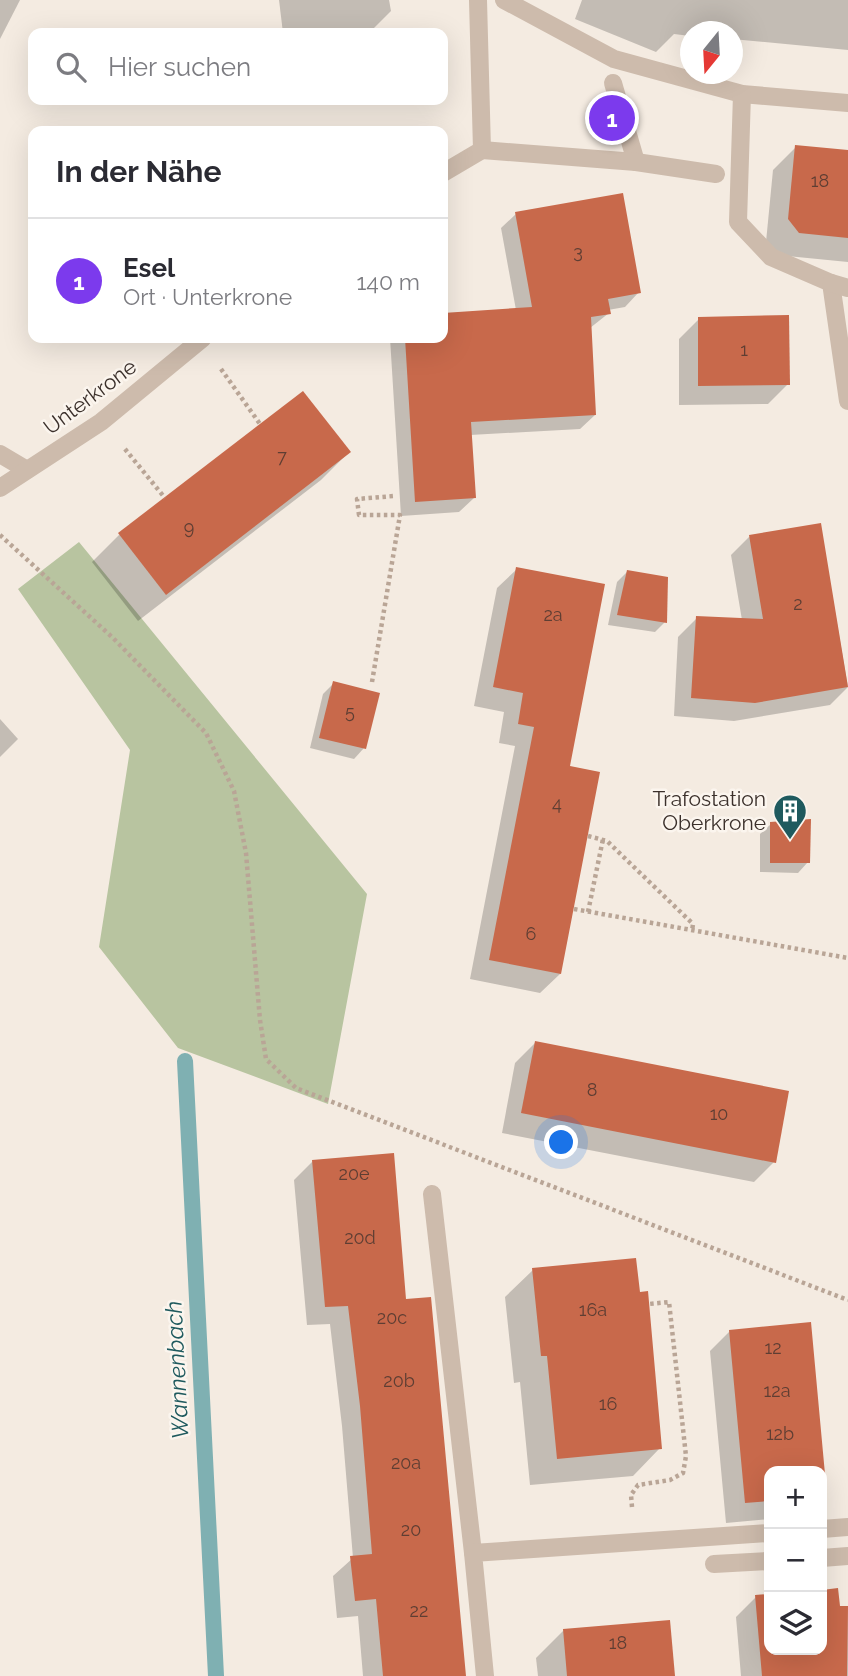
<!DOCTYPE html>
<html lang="de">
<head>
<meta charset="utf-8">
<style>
  :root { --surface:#fff; --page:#f2f2f3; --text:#2b2b33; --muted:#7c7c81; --line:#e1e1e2; --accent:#7c3aed }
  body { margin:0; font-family:Raleway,sans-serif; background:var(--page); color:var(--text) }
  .controls { position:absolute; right:21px; bottom:21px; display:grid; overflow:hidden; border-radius:14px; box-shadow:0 7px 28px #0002 }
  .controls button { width:63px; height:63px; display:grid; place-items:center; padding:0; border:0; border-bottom:2px solid var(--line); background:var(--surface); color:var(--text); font:35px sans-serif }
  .compass { position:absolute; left:680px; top:21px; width:63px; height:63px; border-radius:50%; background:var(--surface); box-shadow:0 7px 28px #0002; rotate:198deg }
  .you { position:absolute; left:562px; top:1143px; width:24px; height:24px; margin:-18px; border:5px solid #fff; border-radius:50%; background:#1a73e8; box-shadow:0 0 0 10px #1a73e833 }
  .badge { display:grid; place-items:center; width:46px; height:46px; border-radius:50%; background:var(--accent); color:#fff; font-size:23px; font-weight:700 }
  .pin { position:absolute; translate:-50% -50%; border:4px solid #fff; box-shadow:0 2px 7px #0006 }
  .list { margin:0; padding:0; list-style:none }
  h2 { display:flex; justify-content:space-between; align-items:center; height:91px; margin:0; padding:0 28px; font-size:30px }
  h2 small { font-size:23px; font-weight:400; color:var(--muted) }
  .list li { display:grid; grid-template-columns:46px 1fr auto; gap:21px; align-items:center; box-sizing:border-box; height:126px; padding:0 28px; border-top:2px solid var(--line) }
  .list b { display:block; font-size:26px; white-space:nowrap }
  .list p { margin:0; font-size:23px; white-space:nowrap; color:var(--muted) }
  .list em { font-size:23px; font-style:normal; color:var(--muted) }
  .icon { flex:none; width:38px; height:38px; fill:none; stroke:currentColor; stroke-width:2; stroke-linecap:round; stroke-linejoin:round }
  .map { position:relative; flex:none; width:848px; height:1676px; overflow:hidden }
  .search { position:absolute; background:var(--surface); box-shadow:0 7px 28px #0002; left:28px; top:28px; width:420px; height:77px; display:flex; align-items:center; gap:18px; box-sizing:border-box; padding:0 24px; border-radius:14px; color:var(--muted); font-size:26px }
  .panel { position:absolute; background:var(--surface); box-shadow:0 7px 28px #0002; left:28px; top:126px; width:420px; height:217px; border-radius:14px }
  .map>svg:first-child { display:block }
</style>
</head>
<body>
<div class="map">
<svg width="848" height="1676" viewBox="0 0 848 1676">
  <rect width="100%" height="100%" fill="#f4ebe1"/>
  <polygon fill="#b8c4a0" points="79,542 367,894 328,1104 178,1048 99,947 130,750 18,589"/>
  <g fill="#0003">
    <polygon points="0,0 20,0 0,39"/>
    <polygon points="279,0 389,0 391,11 371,31 283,33"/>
    <polygon points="582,0 848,0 848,50 732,39 732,32 690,32 690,36 674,34 656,52 575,19"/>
    <polygon points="796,147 848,152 848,262 777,255 766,242 773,170"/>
    <polygon points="516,214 639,292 625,307 608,310 609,313 590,328 595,415 580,429 470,435 474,498 459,512 401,516 390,338 443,338 443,315 516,310 501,228"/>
    <polygon points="699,319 788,384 768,404 679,405 679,339"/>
    <polygon points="349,452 321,480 138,621 92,562 119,535"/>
    <polygon points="820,525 848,687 830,705 734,721 674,716 678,637 697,618 742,620 731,555 749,537"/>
    <polygon points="517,569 567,767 560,974 540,993 470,979 515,746 499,743 504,712 474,706 497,588"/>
    <polygon points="627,572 665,622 655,632 608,625 617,582"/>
    <polygon points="334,683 364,748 354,759 310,748 323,694"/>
    <polygon points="0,719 18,739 0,757"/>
    <polygon points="771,824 808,862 798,873 760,872 760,834"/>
    <polygon points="535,1043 774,1162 754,1182 502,1133 515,1063"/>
    <polygon points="313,1161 404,1301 463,1676 363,1676 358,1616 337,1618 333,1576 353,1558 342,1426 330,1324 307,1325 294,1180"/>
    <polygon points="533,1270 660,1448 633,1476 530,1485 520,1382 514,1383 505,1297"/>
    <polygon points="810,1324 826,1495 822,1499 822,1471 769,1471 769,1519 726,1523 710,1351 730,1331"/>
    <polygon points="837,1590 838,1608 848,1607 848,1676 741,1676 736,1617 756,1597 769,1596 769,1650 822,1650 822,1591"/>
    <polygon points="564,1630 673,1676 538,1676 536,1658"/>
  </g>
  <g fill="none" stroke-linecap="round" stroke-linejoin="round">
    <polyline stroke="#7fb0b2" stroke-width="16" points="185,1061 216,1676"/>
  </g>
  <g fill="#c8694b">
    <polygon points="795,145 848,150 848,238 799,233 788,219"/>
    <polygon points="623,193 641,293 608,299 611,314 591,317 596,415 471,422 476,498 415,502 405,338 443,338 443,313 532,307 515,212"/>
    <polygon points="789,315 790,385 698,386 698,317"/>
    <polygon points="303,391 351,452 166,595 118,533"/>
    <polygon points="821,523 848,687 755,703 691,698 696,616 763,619 749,535"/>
    <polygon points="516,567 605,584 570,766 600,772 561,974 489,960 534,727 518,724 523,693 493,687"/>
    <polygon points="627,570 668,577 667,623 617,615"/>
    <polygon points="333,681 380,693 366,749 319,738"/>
    <polygon points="811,819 810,863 770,863 770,822"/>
    <polygon points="535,1041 789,1091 776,1163 521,1113"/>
    <polygon points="394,1153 406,1299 431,1297 466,1676 383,1676 376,1599 355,1601 350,1556 372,1554 360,1406 348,1306 325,1307 312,1160"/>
    <polygon points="636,1258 640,1292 648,1291 662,1449 557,1459 547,1356 541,1356 532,1268"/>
    <polygon points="811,1322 827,1496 822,1496 822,1471 769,1471 769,1501 745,1503 729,1330"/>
    <polygon points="838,1588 840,1606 848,1606 847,1676 762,1676 755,1595 769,1594 769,1650 822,1650 822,1590"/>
    <polygon points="670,1620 675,1676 567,1676 563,1629"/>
  </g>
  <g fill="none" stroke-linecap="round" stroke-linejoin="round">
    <g stroke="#b9a596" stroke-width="4.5" stroke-dasharray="3.5 3.5" stroke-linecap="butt">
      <polyline points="221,369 260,424"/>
      <polyline points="125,449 165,498"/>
      <polyline points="0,535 112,637 206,733 234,791 246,853 260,1020 266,1059 296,1088 848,1300"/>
      <polyline points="372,682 400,515 359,515 357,499 394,496"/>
      <polyline points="588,836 607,841 693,924 692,931"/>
      <polyline points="574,909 848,958"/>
      <polyline points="588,912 603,839"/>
      <polyline points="632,1507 631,1495 638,1485 670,1480 683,1473 686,1456 669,1302 649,1304"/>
    </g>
    <g stroke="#cdbbac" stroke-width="18">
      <polyline points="432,1194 473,1553"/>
      <polyline points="822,1529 848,1527"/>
      <polyline points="822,1558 848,1556"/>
      <polyline points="714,1564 769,1561"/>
      <polyline points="485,1676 473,1553 769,1533"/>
    </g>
    <g stroke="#cdbbac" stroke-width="18">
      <polyline points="504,0 614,59 742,94 848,103"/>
      <polyline points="613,83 636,162"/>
      <polyline points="742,94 738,222 771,257 831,283 848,401"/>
      <polyline points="482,150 636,162 716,174"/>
      <polyline points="443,173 482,150 478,0"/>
      <polyline points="831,283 848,288"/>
      <polyline points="0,454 27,470"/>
      <polyline points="0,488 101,422 203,338"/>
    </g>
  </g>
  <defs>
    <g id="building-pin" transform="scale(1.75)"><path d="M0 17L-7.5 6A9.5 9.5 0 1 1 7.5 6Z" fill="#1f5a5e" stroke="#fbf5ee"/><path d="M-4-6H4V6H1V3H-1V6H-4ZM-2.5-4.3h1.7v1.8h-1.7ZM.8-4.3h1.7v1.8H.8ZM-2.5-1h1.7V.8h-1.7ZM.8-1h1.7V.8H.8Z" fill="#fff"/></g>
  </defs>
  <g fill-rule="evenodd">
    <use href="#building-pin" x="790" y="811"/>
  </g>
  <g text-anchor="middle" stroke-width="5" stroke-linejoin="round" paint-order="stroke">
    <g font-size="18" fill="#5e3e33">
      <text x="820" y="187">18</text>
      <text x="578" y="258">3</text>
      <text x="744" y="356">1</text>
      <text x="282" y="463">7</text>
      <text x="189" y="534">9</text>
      <text x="798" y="610">2</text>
      <text x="553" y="621">2a</text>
      <text x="350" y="718">5</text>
      <text x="557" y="810">4</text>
      <text x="531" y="940">6</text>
      <text x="592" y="1096">8</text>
      <text x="719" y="1120">10</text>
      <text x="354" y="1180">20e</text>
      <text x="360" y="1244">20d</text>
      <text x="593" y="1316">16a</text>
      <text x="392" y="1324">20c</text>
      <text x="773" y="1354">12</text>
      <text x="399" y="1387">20b</text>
      <text x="777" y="1397">12a</text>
      <text x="608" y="1410">16</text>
      <text x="780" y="1440">12b</text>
      <text x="406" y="1469">20a</text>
      <text x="411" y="1536">20</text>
      <text x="419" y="1617">22</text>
      <text x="618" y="1649">18</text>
    </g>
    <g font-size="21" fill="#3b302b" stroke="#fbf5ee">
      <text transform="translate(90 397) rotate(-37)" y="7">Unterkrone</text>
    </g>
    <g font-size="21" fill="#3b302b" stroke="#fbf5ee" text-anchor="end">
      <text x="766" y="806">Trafostation<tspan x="766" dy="24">Oberkrone</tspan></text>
    </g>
    <g font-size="23" font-style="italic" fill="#1f5a5e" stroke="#fbf5ee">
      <text transform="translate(177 1370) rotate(-93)" y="8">Wannenbach</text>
    </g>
  </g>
</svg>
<div class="controls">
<button>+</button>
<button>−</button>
<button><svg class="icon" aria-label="layers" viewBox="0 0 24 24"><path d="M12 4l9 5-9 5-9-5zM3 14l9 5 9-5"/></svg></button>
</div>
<svg class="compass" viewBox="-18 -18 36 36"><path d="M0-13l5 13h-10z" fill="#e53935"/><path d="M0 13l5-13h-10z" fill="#7c7c81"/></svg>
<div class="you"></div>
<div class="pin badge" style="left:612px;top:118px">1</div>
<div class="search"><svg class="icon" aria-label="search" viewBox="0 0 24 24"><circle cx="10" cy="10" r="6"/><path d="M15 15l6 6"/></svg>Hier suchen</div>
<section class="panel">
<h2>In der Nähe<small></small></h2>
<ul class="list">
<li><span class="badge">1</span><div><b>Esel</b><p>Ort · Unterkrone</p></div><em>140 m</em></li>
</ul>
</section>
</div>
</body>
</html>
